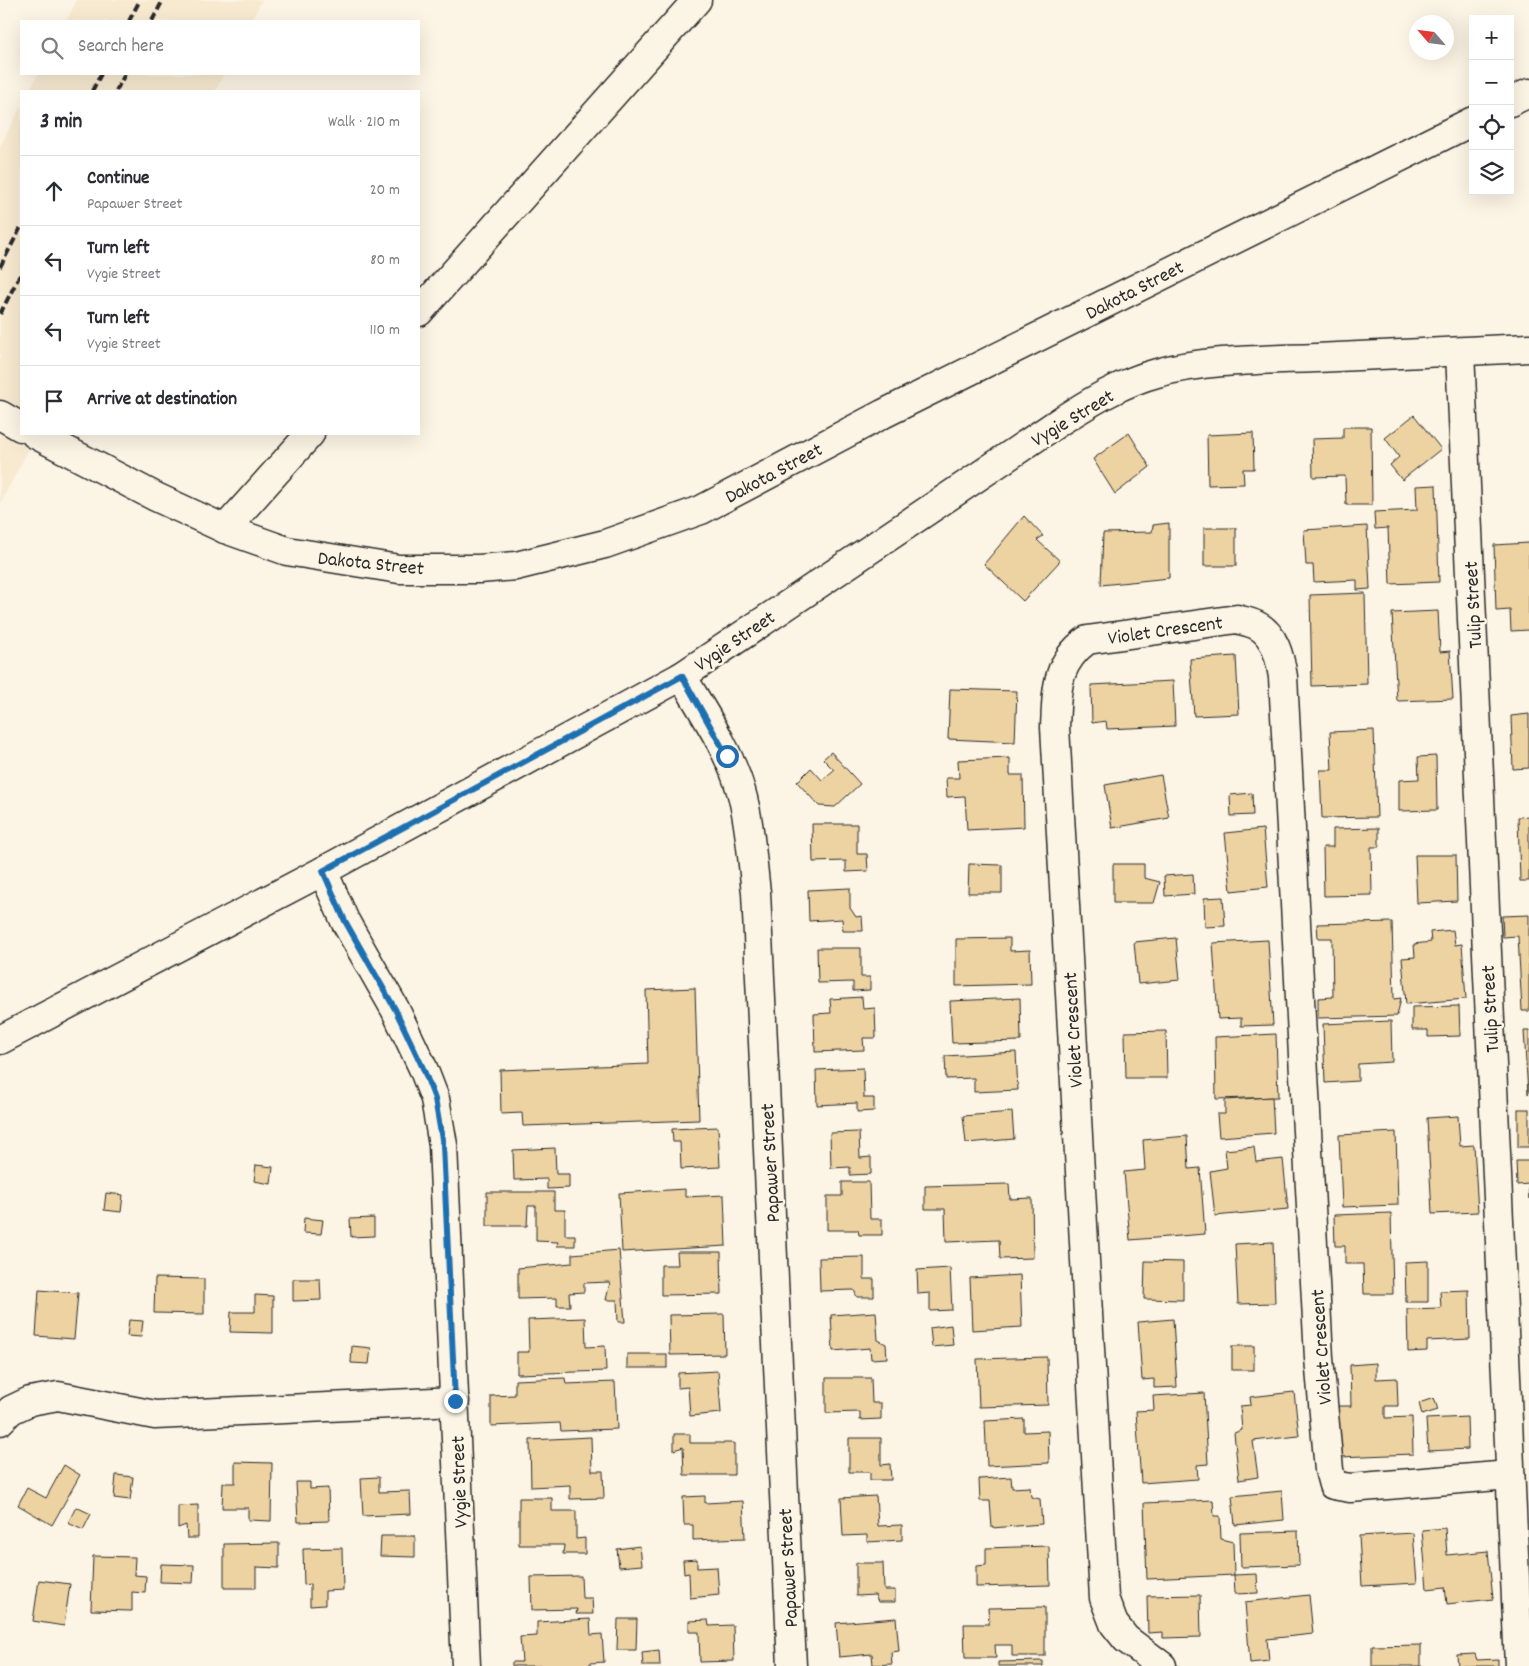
<!DOCTYPE html>
<html lang="en">
<head>
<meta charset="utf-8">
<style>
  :root { --surface:#fff; --page:#f7f7f7; --text:#2b2b33; --muted:#7c7c81; --line:#e1e1e2 }
  body { margin:0; font-family:Dekko,sans-serif; background:var(--page); color:var(--text) }
  .controls { position:absolute; right:15px; top:15px; display:grid; overflow:hidden; border-radius:0px; box-shadow:0 5px 20px #0002 }
  .controls button { width:45px; height:45px; display:grid; place-items:center; padding:0; border:0; border-bottom:1px solid var(--line); background:var(--surface); color:var(--text); font:25px sans-serif }
  .compass { position:absolute; left:1409px; top:15px; width:45px; height:45px; border-radius:50%; background:var(--surface); box-shadow:0 5px 20px #0002; rotate:298deg }
  .stop { position:absolute; width:15px; height:15px; margin:-11px; border:4px solid #1f6fb2; border-radius:50%; background:#fff }
  .stop.end { background:#1f6fb2; border-color:#fff; box-shadow:0 1px 5px #0008 }
  .list { margin:0; padding:0; list-style:none }
  h2 { display:flex; justify-content:space-between; align-items:center; height:65px; margin:0; padding:0 20px; font-size:21px }
  h2 small { font-size:16px; font-weight:400; color:var(--muted) }
  .list li { display:grid; grid-template-columns:32px 1fr auto; gap:15px; align-items:center; box-sizing:border-box; height:70px; padding:0 20px; border-top:1px solid var(--line) }
  .list b { display:block; font-size:19px; white-space:nowrap }
  .list p { margin:0; font-size:16px; white-space:nowrap; color:var(--muted) }
  .list em { font-size:16px; font-style:normal; color:var(--muted) }
  .icon { flex:none; width:28px; height:28px; fill:none; stroke:currentColor; stroke-width:2; stroke-linecap:round; stroke-linejoin:round }
  .map { position:relative; flex:none; width:1529px; height:1666px; overflow:hidden }
  .search { position:absolute; background:var(--surface); box-shadow:0 5px 20px #0002; left:20px; top:20px; width:400px; height:55px; display:flex; align-items:center; gap:12px; box-sizing:border-box; padding:0 18px; border-radius:0px; color:var(--muted); font-size:19px }
  .panel { position:absolute; background:var(--surface); box-shadow:0 5px 20px #0002; left:20px; top:90px; width:400px; height:345px; border-radius:0px }
  .map>svg:first-child { display:block }
</style>
</head>
<body>
<div class="map">
<svg width="1529" height="1666" viewBox="0 0 1529 1666">
  <rect width="100%" height="100%" fill="#fcf5e5"/>
  <filter id="ink" filterUnits="userSpaceOnUse"><feTurbulence type="fractalNoise" baseFrequency=".02" numOctaves="2"/><feDisplacementMap in="SourceGraphic" scale="10" xChannelSelector="R" yChannelSelector="G"/><feConvolveMatrix kernelMatrix="1 2 1 2 8 2 1 2 1" color-interpolation-filters="sRGB"/></filter>
  <g filter="url(#ink)">
    <g fill="#f8ead1">
      <polygon points="77,0 262,0 251,21 66,21"/>
      <polygon points="38,74 224,74 215,91 29,91"/>
      <polygon points="21,106 21,434 37,434 0,504 0,146"/>
    </g>
    <g fill="#edd2a2" stroke="#2b2b2b">
      <polygon points="1414,415 1441,449 1402,480 1390,465 1399,457 1385,438"/>
      <polygon points="1343,427 1371,427 1372,505 1346,505 1345,476 1313,477 1312,439 1343,438"/>
      <polygon points="1129,433 1150,467 1115,494 1093,459"/>
      <polygon points="1253,433 1254,469 1243,469 1244,484 1208,485 1207,435"/>
      <polygon points="1436,485 1439,582 1390,584 1388,528 1375,529 1374,512 1417,510 1416,486"/>
      <polygon points="1024,516 1043,536 1037,540 1060,561 1023,601 984,564"/>
      <polygon points="1169,523 1169,578 1101,585 1103,533 1152,532 1153,525"/>
      <polygon points="1367,526 1370,589 1357,590 1357,580 1314,582 1313,565 1306,565 1304,530"/>
      <rect x="1204" y="528" width="32" height="38"/>
      <polygon points="1529,543 1529,630 1511,631 1510,610 1496,611 1494,545"/>
      <polygon points="1365,593 1367,684 1312,686 1310,595"/>
      <polygon points="1438,611 1440,652 1450,651 1453,699 1397,701 1392,613"/>
      <polygon points="1236,656 1239,714 1194,716 1190,659"/>
      <polygon points="1173,681 1175,726 1107,729 1106,721 1092,723 1091,685"/>
      <polygon points="950,689 1017,691 1015,742 948,739"/>
      <polygon points="1529,714 1529,768 1513,769 1511,716"/>
      <polygon points="1374,730 1377,817 1322,818 1320,770 1332,770 1330,732"/>
      <polygon points="831,752 860,784 835,807 819,806 797,782 811,768 822,780 834,770 823,759"/>
      <polygon points="1436,756 1437,810 1399,811 1399,780 1419,779 1418,757"/>
      <polygon points="1010,758 1010,775 1023,775 1024,827 967,830 965,796 947,797 946,778 959,778 958,760"/>
      <polygon points="1161,775 1169,818 1112,828 1105,785"/>
      <polygon points="1252,793 1253,815 1231,816 1230,795"/>
      <polygon points="1529,816 1529,881 1520,881 1518,817"/>
      <polygon points="812,824 857,824 857,854 867,854 868,871 846,872 846,861 813,862"/>
      <polygon points="1379,828 1379,847 1371,847 1372,895 1324,896 1323,847 1333,847 1333,829"/>
      <polygon points="1263,829 1268,887 1231,891 1225,833"/>
      <polygon points="1415,855 1456,855 1457,901 1417,903"/>
      <polygon points="969,864 1002,865 1002,893 968,893"/>
      <polygon points="1113,864 1144,864 1144,878 1160,882 1154,903 1113,903"/>
      <polygon points="1193,874 1194,894 1165,896 1164,876"/>
      <polygon points="850,888 850,908 856,917 862,916 863,931 843,931 842,919 809,921 808,890"/>
      <polygon points="1223,897 1225,926 1205,927 1204,898"/>
      <polygon points="1529,915 1529,1011 1522,1011 1518,936 1503,937 1502,916"/>
      <polygon points="1392,922 1394,999 1401,998 1397,1016 1318,1018 1318,998 1333,997 1332,938 1318,938 1317,924"/>
      <polygon points="1453,930 1455,945 1462,944 1466,999 1406,1004 1402,958 1415,957 1414,944 1431,942 1430,932"/>
      <polygon points="1010,938 1010,951 1030,950 1031,984 956,986 956,939"/>
      <polygon points="1176,938 1180,980 1138,984 1134,942"/>
      <polygon points="1268,940 1273,1025 1241,1026 1241,1018 1218,1019 1213,943"/>
      <polygon points="817,948 861,948 861,977 870,977 870,990 853,991 853,982 818,983"/>
      <polygon points="695,988 699,1120 523,1126 522,1113 501,1114 500,1070 648,1064 646,990"/>
      <polygon points="862,997 863,1009 875,1008 876,1038 863,1038 864,1050 815,1052 814,1014 831,1013 830,999"/>
      <polygon points="1020,998 1021,1041 952,1043 950,1001"/>
      <polygon points="1459,1006 1460,1036 1428,1037 1428,1030 1412,1030 1412,1007"/>
      <polygon points="1391,1021 1392,1062 1358,1064 1358,1081 1325,1083 1323,1024"/>
      <polygon points="1166,1031 1167,1078 1126,1078 1125,1032"/>
      <polygon points="1524,1031 1529,1031 1529,1093 1528,1094"/>
      <polygon points="1276,1034 1278,1097 1216,1099 1215,1037"/>
      <polygon points="1016,1052 1018,1090 974,1092 974,1078 946,1079 945,1056"/>
      <polygon points="863,1068 864,1098 874,1098 874,1111 857,1112 857,1103 817,1105 816,1070"/>
      <polygon points="1272,1097 1274,1133 1219,1137 1217,1114 1225,1114 1225,1100"/>
      <rect x="1518" y="1109" width="11" height="38"/>
      <polygon points="1012,1112 1014,1139 966,1143 963,1116"/>
      <polygon points="1458,1116 1460,1146 1474,1145 1478,1212 1432,1214 1427,1118"/>
      <polygon points="718,1127 720,1167 681,1169 680,1142 673,1142 672,1129"/>
      <polygon points="859,1132 860,1158 871,1157 871,1174 850,1175 850,1167 831,1168 830,1133"/>
      <polygon points="1396,1132 1398,1205 1342,1207 1339,1135"/>
      <polygon points="1187,1136 1189,1169 1200,1168 1205,1234 1130,1240 1124,1172 1145,1170 1143,1140"/>
      <polygon points="1254,1147 1256,1162 1283,1159 1288,1209 1215,1216 1210,1171 1227,1168 1225,1150"/>
      <polygon points="555,1148 556,1174 569,1174 569,1188 547,1189 547,1179 514,1180 513,1150"/>
      <polygon points="1516,1161 1529,1161 1529,1199 1529,1184 1517,1185"/>
      <polygon points="256,1165 273,1167 271,1184 254,1181"/>
      <polygon points="842,1182 869,1182 870,1219 882,1219 882,1235 859,1235 858,1230 827,1230 827,1196 842,1196"/>
      <polygon points="1009,1184 1010,1199 1032,1198 1033,1258 1000,1259 999,1240 946,1242 945,1209 925,1209 925,1186"/>
      <polygon points="685,1189 685,1197 724,1195 726,1246 622,1252 619,1193"/>
      <polygon points="487,1192 554,1192 554,1210 565,1210 565,1235 575,1235 575,1246 557,1246 558,1242 536,1241 536,1206 528,1206 527,1226 487,1226"/>
      <polygon points="106,1193 123,1195 121,1212 104,1210"/>
      <polygon points="1391,1213 1393,1294 1364,1294 1363,1264 1345,1264 1345,1246 1335,1246 1334,1215"/>
      <polygon points="304,1218 323,1220 321,1234 303,1233"/>
      <polygon points="374,1218 374,1236 351,1237 350,1219"/>
      <polygon points="1273,1242 1275,1303 1238,1304 1235,1244"/>
      <polygon points="619,1250 625,1322 618,1322 617,1300 606,1300 610,1282 584,1283 584,1292 569,1293 570,1306 557,1306 557,1298 518,1299 518,1268 572,1263 572,1254"/>
      <polygon points="677,1252 721,1252 722,1294 661,1295 661,1265 678,1265"/>
      <polygon points="864,1257 864,1279 874,1279 874,1297 857,1297 854,1290 820,1291 819,1258"/>
      <polygon points="1145,1261 1183,1262 1183,1300 1144,1299"/>
      <polygon points="1428,1261 1428,1302 1406,1302 1405,1262"/>
      <polygon points="950,1268 952,1310 930,1311 930,1293 918,1294 917,1270"/>
      <polygon points="1020,1275 1022,1327 972,1330 970,1278"/>
      <polygon points="155,1278 204,1279 204,1314 154,1313"/>
      <polygon points="293,1279 320,1279 321,1300 293,1301"/>
      <polygon points="39,1290 78,1293 74,1339 36,1336"/>
      <polygon points="1469,1290 1470,1339 1427,1341 1427,1351 1408,1352 1407,1309 1441,1308 1440,1291"/>
      <polygon points="255,1295 273,1296 273,1333 230,1332 231,1312 255,1312"/>
      <polygon points="876,1312 878,1340 886,1344 887,1358 871,1359 870,1348 833,1351 831,1315"/>
      <polygon points="724,1314 725,1354 670,1355 669,1315"/>
      <polygon points="585,1318 586,1347 605,1346 606,1371 517,1374 517,1352 529,1352 528,1320"/>
      <polygon points="1173,1319 1177,1387 1154,1388 1154,1379 1142,1380 1138,1322"/>
      <polygon points="129,1320 143,1321 141,1337 127,1336"/>
      <polygon points="951,1325 953,1345 932,1347 930,1328"/>
      <polygon points="352,1346 371,1348 369,1364 351,1363"/>
      <rect x="1232" y="1346" width="22" height="24"/>
      <rect x="627" y="1354" width="40" height="14"/>
      <polygon points="1047,1357 1048,1405 979,1407 977,1359"/>
      <polygon points="1376,1363 1376,1379 1397,1378 1398,1406 1385,1406 1385,1418 1412,1417 1413,1454 1340,1457 1337,1406 1351,1406 1350,1365"/>
      <polygon points="718,1371 721,1413 690,1416 688,1387 678,1388 678,1373"/>
      <polygon points="565,1378 566,1384 615,1382 617,1429 561,1431 560,1423 491,1426 491,1396 515,1395 515,1380"/>
      <polygon points="826,1378 871,1378 872,1403 881,1403 881,1419 860,1420 860,1412 826,1413"/>
      <polygon points="1294,1392 1299,1436 1253,1441 1258,1477 1239,1480 1234,1433 1242,1430 1240,1406 1251,1405 1250,1397"/>
      <polygon points="1204,1393 1208,1464 1197,1465 1198,1479 1141,1483 1136,1411 1154,1410 1153,1396"/>
      <polygon points="1434,1398 1438,1410 1422,1415 1419,1403"/>
      <polygon points="1467,1417 1468,1449 1428,1451 1426,1419"/>
      <polygon points="1024,1419 1024,1432 1048,1431 1049,1463 987,1466 985,1421"/>
      <polygon points="674,1434 690,1434 690,1443 734,1443 734,1475 684,1475 683,1447 674,1450"/>
      <polygon points="591,1437 592,1471 603,1471 604,1498 570,1499 570,1485 531,1487 530,1440"/>
      <polygon points="849,1438 881,1438 881,1465 890,1464 891,1480 870,1480 870,1472 849,1472"/>
      <polygon points="235,1462 272,1463 271,1521 248,1520 248,1508 222,1508 223,1483 235,1483"/>
      <polygon points="64,1465 80,1475 52,1525 18,1505 27,1488 46,1498"/>
      <polygon points="116,1475 133,1477 130,1500 114,1498"/>
      <polygon points="379,1477 379,1492 410,1491 411,1514 363,1516 361,1478"/>
      <polygon points="1011,1477 1012,1488 1030,1487 1031,1497 1040,1499 1042,1524 992,1528 990,1501 980,1501 979,1479"/>
      <polygon points="296,1482 310,1482 310,1489 328,1488 329,1521 298,1522"/>
      <polygon points="1282,1491 1284,1520 1235,1525 1232,1496"/>
      <polygon points="705,1496 705,1503 743,1501 745,1538 693,1540 693,1525 684,1525 683,1497"/>
      <polygon points="876,1496 878,1526 902,1525 902,1540 867,1542 867,1535 843,1536 841,1498"/>
      <polygon points="519,1498 552,1498 552,1511 576,1511 576,1539 585,1538 585,1554 563,1554 564,1545 519,1545"/>
      <polygon points="1213,1500 1214,1516 1220,1516 1221,1539 1233,1542 1234,1575 1147,1579 1144,1503"/>
      <polygon points="198,1505 198,1538 187,1538 186,1525 178,1528 178,1506"/>
      <polygon points="76,1507 91,1514 83,1530 68,1523"/>
      <polygon points="1445,1528 1447,1555 1488,1551 1493,1599 1447,1604 1445,1587 1427,1589 1422,1530"/>
      <polygon points="1298,1531 1299,1565 1241,1567 1240,1533"/>
      <polygon points="1413,1533 1417,1583 1362,1586 1359,1536"/>
      <polygon points="381,1536 415,1536 415,1557 380,1556"/>
      <polygon points="279,1543 279,1568 256,1567 256,1588 224,1588 224,1544"/>
      <polygon points="640,1546 642,1565 619,1567 617,1549"/>
      <polygon points="1049,1546 1050,1585 976,1587 976,1566 986,1565 986,1548"/>
      <polygon points="342,1548 343,1590 325,1591 325,1605 310,1606 310,1584 304,1585 303,1549"/>
      <polygon points="93,1556 135,1557 134,1575 146,1576 145,1593 132,1592 132,1611 91,1610"/>
      <polygon points="697,1559 697,1568 717,1567 719,1595 690,1598 689,1573 684,1574 683,1560"/>
      <polygon points="856,1563 883,1563 884,1590 895,1590 895,1602 878,1602 875,1595 856,1596"/>
      <polygon points="161,1564 194,1565 193,1583 160,1582"/>
      <polygon points="1257,1574 1258,1593 1235,1594 1234,1575"/>
      <polygon points="581,1576 582,1598 592,1598 593,1614 576,1614 577,1609 532,1610 531,1577"/>
      <polygon points="39,1580 70,1584 64,1626 33,1621"/>
      <polygon points="1200,1595 1201,1637 1163,1638 1163,1632 1148,1633 1147,1596"/>
      <polygon points="1309,1595 1313,1634 1267,1639 1269,1661 1250,1663 1245,1602"/>
      <polygon points="1045,1607 1045,1656 1012,1656 1012,1645 995,1645 996,1658 965,1658 964,1624 989,1624 988,1608"/>
      <polygon points="896,1618 899,1651 891,1652 892,1664 873,1665 872,1654 839,1657 836,1623"/>
      <polygon points="590,1619 591,1635 602,1634 604,1662 590,1663 590,1666 512,1666 512,1662 522,1662 520,1637 537,1636 537,1622"/>
      <polygon points="618,1619 637,1619 636,1650 617,1650"/>
      <polygon points="708,1620 709,1626 733,1625 734,1661 700,1662 699,1632 689,1632 689,1621"/>
      <polygon points="1421,1645 1421,1666 1372,1666 1372,1646"/>
      <polygon points="659,1650 660,1666 643,1666 642,1652"/>
      <polygon points="1475,1654 1477,1660 1498,1659 1498,1666 1458,1666 1457,1655"/>
      <polygon points="1043,1661 1043,1666 998,1666 998,1662"/>
    </g>
    <g fill="none" stroke-linecap="round" stroke-linejoin="round">
      <g stroke="#2b2b2b" stroke-width="31">
        <g id="minor">
          <polyline points="1510,102 1529,93"/>
          <polyline points="419,312 697,0"/>
          <polyline points="1460,352 1519,1666"/>
          <polyline points="0,415 21,427"/>
          <polyline points="35,434 156,497 225,529 287,551 399,569 479,569 516,566 605,544 701,510 883,414 1473,121"/>
          <polyline points="225,529 310,434"/>
          <path d="M682,676c21,36 47,74 59,115 9,30 11,69 15,101l36,774"/>
          <polyline points="323,871 345,921 395,1009 423,1068 435,1099 443,1145 466,1666"/>
          <path d="M0,1040l323,-169 359,-195 380,-256c30,-19 61,-38 95,-47 50,-14 108,-13 159,-15 71,-3 142,-6 213,-10"/>
          <polyline points="0,1421 11,1410 30,1401 58,1396 155,1415 455,1401"/>
          <path d="M1162,1666l-36,-27 -12,-15 -10,-26 -49,-871c2,-37 0,-63 32,-87l150,-21c6,2 13,3 19,6 19,9 24,33 27,52l36,681 10,112 4,15 17,3 160,-13"/>
        </g>
      </g>
      <use href="#minor" stroke="#fcf5e5" stroke-width="28"/>
      <g stroke="#2b2b2b" stroke-width="4" stroke-dasharray="8 4" stroke-linecap="butt">
        <polyline points="129,21 140,0"/>
        <polyline points="152,21 163,0"/>
        <polyline points="92,91 101,74"/>
        <polyline points="116,91 125,74"/>
        <polyline points="0,267 21,227"/>
        <polyline points="0,314 21,273"/>
      </g>
    </g>
  </g>
  <g fill="none" stroke-linecap="round" stroke-linejoin="round" filter="url(#ink)">
    <polyline stroke="#1f6fb2" stroke-width="6" points="455,1401 443,1145 435,1099 423,1068 395,1009 345,921 323,871 682,676 727,756"/>
  </g>
  <g text-anchor="middle" stroke-width="5" stroke-linejoin="round" paint-order="stroke">
    <g font-size="20" fill="#2b2b2b" stroke="#fcf5e5">
      <text transform="translate(1134 289) rotate(-27)" y="7">Dakota Street</text>
      <text transform="translate(1072 417) rotate(-31)" y="7">Vygie Street</text>
      <text transform="translate(773 472) rotate(-28)" y="7">Dakota Street</text>
      <text transform="translate(371 562) rotate(6)" y="7">Dakota Street</text>
      <text transform="translate(1472 605) rotate(-93)" y="7">Tulip Street</text>
      <text transform="translate(1165 629) rotate(-8)" y="7">Violet Crescent</text>
      <text transform="translate(734 640) rotate(-34)" y="7">Vygie Street</text>
      <text transform="translate(1489 1009) rotate(-93)" y="7">Tulip Street</text>
      <text transform="translate(1072 1030) rotate(-93)" y="7">Violet Crescent</text>
      <text transform="translate(769 1163) rotate(-93)" y="7">Papawer Street</text>
      <text transform="translate(1320 1347) rotate(-94)" y="7">Violet Crescent</text>
      <text transform="translate(458 1482) rotate(-92)" y="7">Vygie Street</text>
      <text transform="translate(787 1568) rotate(-93)" y="7">Papawer Street</text>
    </g>
  </g>
</svg>
<div class="controls">
<button>+</button>
<button>−</button>
<button><svg class="icon" aria-label="locate" viewBox="0 0 24 24"><circle cx="12" cy="12" r="6"/><path d="M12 2v4M12 18v4M2 12h4M18 12h4"/></svg></button>
<button><svg class="icon" aria-label="layers" viewBox="0 0 24 24"><path d="M12 4l9 5-9 5-9-5zM3 14l9 5 9-5"/></svg></button>
</div>
<svg class="compass" viewBox="-18 -18 36 36"><path d="M0-13l5 13h-10z" fill="#e53935"/><path d="M0 13l5-13h-10z" fill="#7c7c81"/></svg>
<div class="stop" style="left:727px;top:756px"></div>
<div class="stop end" style="left:455px;top:1401px"></div>
<div class="search"><svg class="icon" aria-label="search" viewBox="0 0 24 24"><circle cx="10" cy="10" r="6"/><path d="M15 15l6 6"/></svg>Search here</div>
<section class="panel">
<h2>3 min<small>Walk · 210 m</small></h2>
<ul class="list">
<li><svg class="icon" aria-label="ahead" viewBox="0 0 24 24"><path d="M12 20V5M6 11l6-6 6 6"/></svg><div><b>Continue</b><p>Papawer Street</p></div><em>20 m</em></li>
<li><svg class="icon" aria-label="left" viewBox="0 0 24 24"><path d="M17 20v-9H6M10 6l-5 5 5 5"/></svg><div><b>Turn left</b><p>Vygie Street</p></div><em>80 m</em></li>
<li><svg class="icon" aria-label="left" viewBox="0 0 24 24"><path d="M17 20v-9H6M10 6l-5 5 5 5"/></svg><div><b>Turn left</b><p>Vygie Street</p></div><em>110 m</em></li>
<li><svg class="icon" aria-label="arrive" viewBox="0 0 24 24"><path d="M6 21V4h12l-3 4 3 4H6"/></svg><div><b>Arrive at destination</b></div></li>
</ul>
</section>
</div>
</body>
</html>
